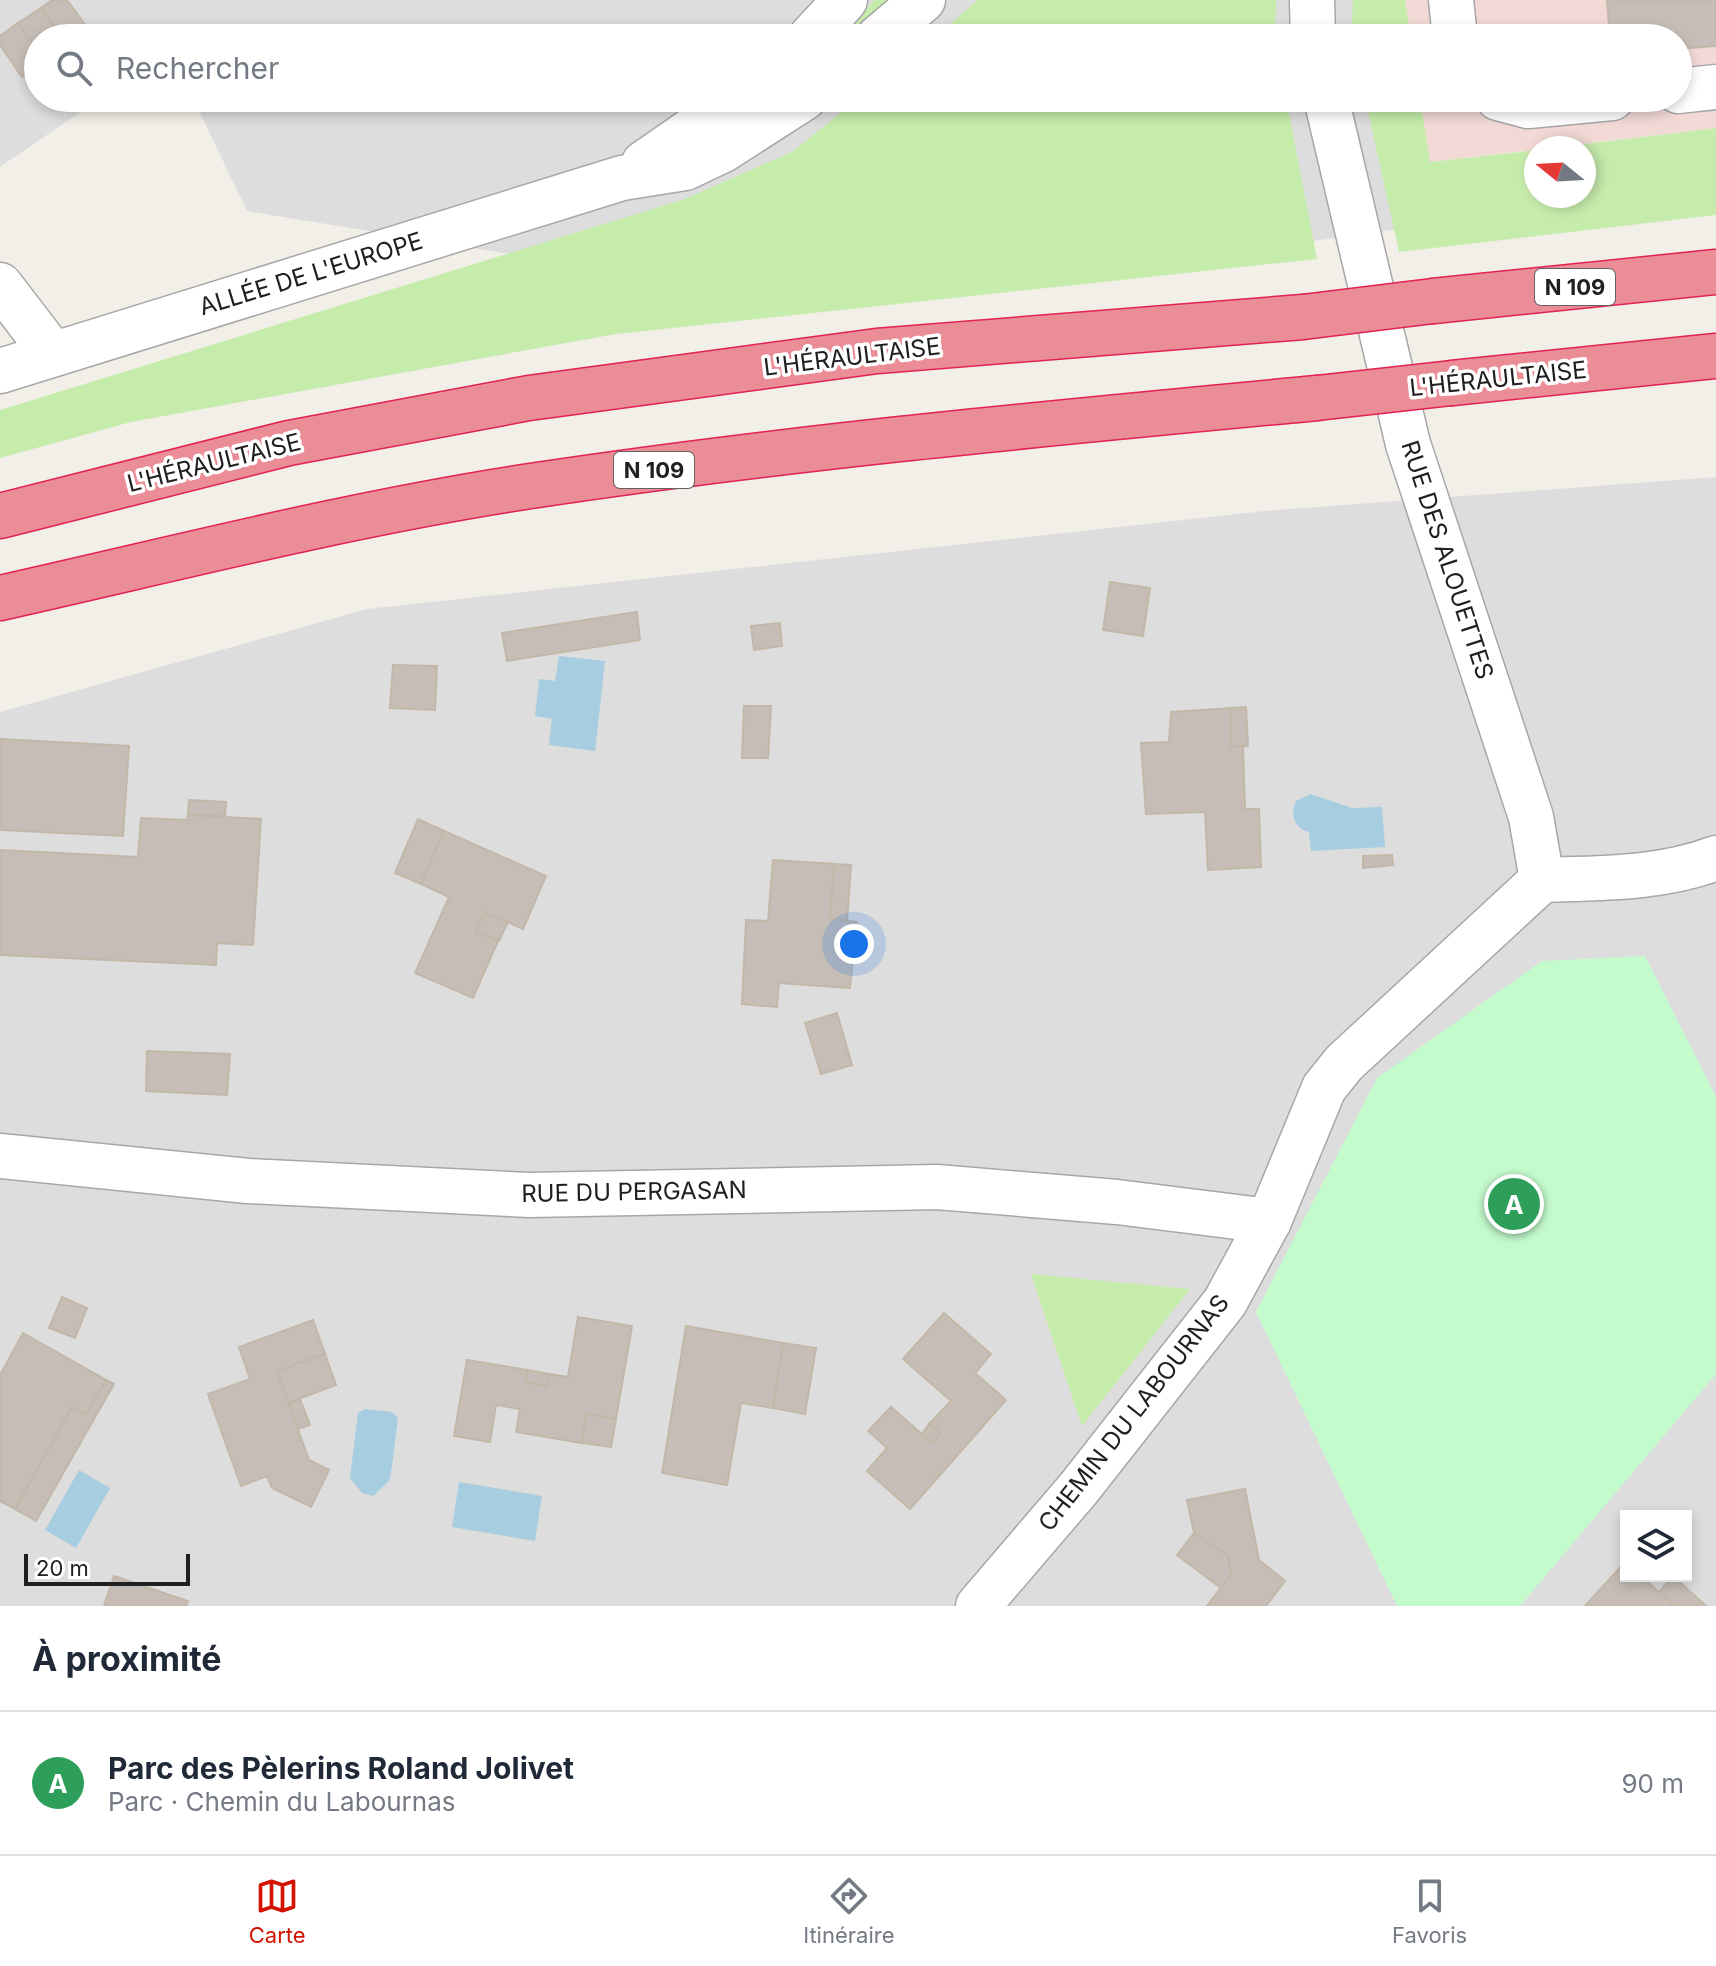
<!DOCTYPE html>
<html lang="fr">
<head>
<meta charset="utf-8">
<style>
  :root { --surface:#fff; --page:#f6f6f7; --text:#1f2937; --muted:#747a83; --line:#e0e1e3; --accent:#d11300 }
  body { margin:0; font-family:Inter,sans-serif; background:var(--page); color:var(--text) }
  .controls { position:absolute; right:24px; bottom:24px; display:grid; overflow:hidden; border-radius:0px; box-shadow:0 4px 12px #0003 }
  .controls button { width:72px; height:72px; display:grid; place-items:center; padding:0; border:0; border-bottom:2px solid var(--line); background:var(--surface); color:var(--text); font:40px sans-serif }
  .compass { position:absolute; left:1524px; top:136px; width:72px; height:72px; border-radius:50%; background:var(--surface); box-shadow:0 4px 12px #0003; rotate:288deg }
  .scale { position:absolute; left:24px; bottom:20px; width:166px; box-sizing:border-box; padding-left:8px; border:4px solid #202020; border-top:0; font-size:22px; line-height:28px; white-space:nowrap; color:#202020; -webkit-text-stroke:6px #fff; paint-order:stroke }
  .you { position:absolute; left:854px; top:944px; width:28px; height:28px; margin:-20px; border:6px solid #fff; border-radius:50%; background:#1a73e8; box-shadow:0 0 0 12px #1a73e833 }
  .badge { display:grid; place-items:center; width:52px; height:52px; border-radius:50%; background:var(--accent); color:#fff; font-size:26px; font-weight:700 }
  .pin { position:absolute; translate:-50% -50%; border:4px solid #fff; box-shadow:0 2px 8px #0006 }
  .list { margin:0; padding:0; list-style:none }
  h2 { display:flex; justify-content:space-between; align-items:center; height:104px; margin:0; padding:0 32px; font-size:34px }
  h2 small { font-size:26px; font-weight:400; color:var(--muted) }
  .list li { display:grid; grid-template-columns:52px 1fr auto; gap:24px; align-items:center; box-sizing:border-box; height:144px; padding:0 32px; border-top:2px solid var(--line) }
  .list b { display:block; font-size:30px; white-space:nowrap }
  .list p { margin:0; font-size:26px; white-space:nowrap; color:var(--muted) }
  .list em { font-size:26px; font-style:normal; color:var(--muted) }
  .icon { flex:none; width:44px; height:44px; fill:none; stroke:currentColor; stroke-width:2; stroke-linecap:round; stroke-linejoin:round }
  .map { position:relative; flex:none; width:1716px; height:1606px; overflow:hidden }
  .search { position:absolute; background:var(--surface); box-shadow:0 4px 12px #0003; left:24px; right:24px; top:24px; height:88px; display:flex; align-items:center; gap:20px; box-sizing:border-box; padding:0 28px; border-radius:44px; color:var(--muted); font-size:30px }
  .sheet { height:248px; background:var(--surface) }
  nav { display:flex; justify-content:space-around; align-items:center; box-sizing:border-box; height:112px; border-top:2px solid var(--line); background:var(--surface); font-size:22px; color:var(--muted) }
  nav a { display:grid; justify-items:center; gap:4px }
  nav .on { color:var(--accent) }
  .map>svg:first-child { display:block }
</style>
</head>
<body>
<div class="map">
<svg width="1716" height="1606" viewBox="0 0 1716 1606">
  <rect width="100%" height="100%" fill="#f1efe7"/>
  <g fill="#dedddd" fill-rule="evenodd">
    <polygon points="0,0 1396,0 1402,38 38,38 38,98 101,98 0,167"/>
    <polygon points="193,98 1413,98 1435,224 1299,243 778,298 247,211"/>
    <path d="M1716,477v1129h-1716v-894l367,-103 898,-98zM1626,1516h60v60h-60z"/>
  </g>
  <polygon fill="#f2d9d6" points="1405,0 1716,0 1716,128 1430,162 1420,98 1678,98 1678,38 1411,38"/>
  <g fill="#c6ecac">
    <polygon points="874,0 895,0 852,38 841,38"/>
    <polygon points="978,0 1276,0 1275,38 934,38"/>
    <polygon points="1353,0 1405,0 1411,38 1351,38"/>
    <polygon points="859,98 1286,98 1317,259 616,334 131,422 0,458 0,410 682,200 792,152"/>
    <polygon points="1365,98 1420,98 1430,162 1536,150 1536,196 1584,196 1584,148 1551,148 1716,128 1716,215 1399,252"/>
    <polygon points="1031,1274 1190,1289 1082,1426"/>
  </g>
  <polygon fill="#c4fbcd" points="1645,956 1716,1097 1716,1374 1520,1606 1397,1606 1256,1312 1377,1078 1542,961"/>
  <g fill="#a6cde0">
    <polygon points="559,656 605,661 595,751 549,745 552,719 535,716 539,679 555,681"/>
    <path d="M1311,794l41,14 30,-1 3,40 -74,4 -2,-19c-15,-4 -19,-17 -13,-31z"/>
    <polygon points="365,1409 392,1412 398,1418 390,1480 373,1496 362,1493 350,1478 358,1413"/>
    <polygon points="79,1470 110,1488 76,1548 45,1530"/>
    <polygon points="459,1482 542,1496 535,1541 452,1527"/>
  </g>
  <g fill="#c6beb6" stroke="#c3b7a8" stroke-width="2">
    <polygon points="52,0 67,0 89,30 78,38 62,38 41,8"/>
    <polygon points="1607,0 1716,0 1716,46 1678,49 1678,38 1610,38"/>
    <polygon points="41,8 62,38 38,38 38,51 18,23"/>
    <polygon points="18,23 38,51 38,65 22,77 0,45 0,36"/>
    <polygon points="1110,582 1150,588 1143,636 1103,630"/>
    <polygon points="637,612 640,640 507,661 502,633"/>
    <polygon points="780,623 782,646 754,650 751,626"/>
    <polygon points="393,665 437,666 435,710 390,708"/>
    <polygon points="744,706 771,706 768,758 742,758"/>
    <polygon points="1246,707 1248,746 1231,747 1231,708"/>
    <polygon points="1231,708 1231,747 1243,746 1245,809 1259,809 1261,867 1208,870 1205,812 1146,814 1141,743 1169,742 1171,712"/>
    <polygon points="0,739 129,746 123,836 0,830"/>
    <polygon points="189,800 226,802 225,816 188,815"/>
    <polygon points="188,815 261,819 253,945 217,943 216,965 0,955 0,850 138,857 141,818 187,820"/>
    <polygon points="418,819 444,831 421,884 395,873"/>
    <polygon points="444,831 546,876 523,929 484,912 476,931 498,941 473,998 415,973 449,897 421,884"/>
    <polygon points="1392,855 1393,865 1363,868 1363,856"/>
    <polygon points="773,860 834,864 830,919 857,922 850,988 779,983 777,1007 742,1004 746,920 768,921"/>
    <polygon points="834,864 851,865 847,921 830,919"/>
    <polygon points="484,912 508,922 499,941 476,931"/>
    <polygon points="837,1013 852,1065 821,1074 805,1023"/>
    <polygon points="147,1051 230,1054 227,1095 146,1091"/>
    <polygon points="62,1297 87,1308 75,1338 49,1328"/>
    <polygon points="944,1313 991,1354 975,1373 1006,1400 910,1509 867,1471 887,1448 868,1431 891,1407 932,1443 940,1433 929,1424 951,1401 903,1359"/>
    <polygon points="578,1317 632,1326 616,1419 586,1414 582,1443 516,1432 520,1409 496,1405 490,1442 454,1436 467,1360 528,1370 526,1382 547,1386 549,1374 568,1377"/>
    <polygon points="313,1320 325,1354 277,1371 309,1460 329,1470 311,1507 272,1488 267,1476 241,1486 208,1394 250,1379 239,1347"/>
    <polygon points="686,1326 783,1343 773,1408 741,1403 727,1485 662,1473"/>
    <polygon points="23,1333 106,1380 86,1415 72,1407 15,1509 0,1501 0,1375"/>
    <polygon points="783,1343 816,1348 805,1414 773,1408"/>
    <polygon points="325,1354 336,1385 288,1403 277,1371"/>
    <polygon points="528,1370 549,1374 547,1386 526,1382"/>
    <polygon points="106,1380 114,1384 36,1521 15,1509 72,1407 86,1415"/>
    <polygon points="300,1399 310,1425 298,1429 289,1403"/>
    <polygon points="586,1414 616,1419 611,1447 582,1443"/>
    <polygon points="929,1424 940,1433 932,1443 922,1434"/>
    <polygon points="1245,1489 1259,1560 1285,1581 1266,1606 1207,1606 1231,1574 1228,1556 1194,1533 1187,1500"/>
    <polygon points="1194,1533 1228,1556 1231,1574 1221,1588 1177,1555"/>
    <polygon points="1625,1562 1626,1576 1641,1576 1675,1606 1585,1606"/>
    <polygon points="114,1576 188,1601 186,1606 104,1606"/>
    <polygon points="1673,1576 1706,1606 1675,1606 1659,1592"/>
  </g>
  <g fill="none" stroke-linecap="round" stroke-linejoin="round">
    <g stroke="#a7a7a7" stroke-width="47">
      <g id="minor">
        <polyline points="1312,0 1313,38"/>
        <polyline points="1451,0 1455,38"/>
        <polyline points="810,38 845,0"/>
        <polyline points="878,38 923,0"/>
        <polyline points="1678,91 1716,87"/>
        <polyline points="1326,98 1408,444 1531,817 1542,880"/>
        <polyline points="1498,98 1528,106 1612,98"/>
        <polyline points="644,163 738,98"/>
        <polyline points="0,285 53,354"/>
        <polyline points="0,371 622,178 685,168 723,150 804,98"/>
        <path d="M1542,880c58,-2 119,-1 174,-22"/>
        <polyline points="0,1156 248,1181 529,1195 937,1187 1117,1202 1269,1221"/>
        <polyline points="978,1606 1079,1488 1225,1302 1269,1221 1324,1088 1344,1063 1542,880"/>
      </g>
    </g>
    <g stroke="#e12252" stroke-width="47">
      <g id="highway">
        <polyline points="1433,301 1716,272"/>
        <polyline points="1452,383 1716,356"/>
        <polyline points="0,516 289,443 529,398 877,351 1303,317"/>
        <path d="M0,598c174,-39 348,-84 524,-111 264,-40 528,-64 793,-89"/>
      </g>
    </g>
    <use href="#minor" stroke="#fff" stroke-width="44"/>
    <use href="#highway" stroke="#ea8d96" stroke-width="44"/>
    <g stroke="#e12252" stroke-width="47" stroke-linecap="butt">
      <g id="highway-bridge">
        <polyline points="1303,317 1433,301"/>
        <polyline points="1317,398 1452,383"/>
      </g>
    </g>
    <use href="#highway-bridge" stroke="#ea8d96" stroke-width="44"/>
  </g>
  <g text-anchor="middle" stroke-width="7" stroke-linejoin="round" paint-order="stroke">
    <g fill="#fff" stroke="#636363" stroke-width="2">
      <rect x="1535" y="269" width="80" height="36" rx="6"/>
      <rect x="614" y="452" width="80" height="36" rx="6"/>
    </g>
    <g font-size="22" font-weight="bold" fill="#202020">
      <text x="1575" y="295">N 109</text>
      <text x="654" y="478">N 109</text>
    </g>
    <g font-size="24" fill="#202020" stroke="#fff">
      <text transform="translate(311 274) rotate(-17)" y="8">ALLÉE DE L'EUROPE</text>
      <text transform="translate(852 357) rotate(-7)" y="8">L'HÉRAULTAISE</text>
      <text transform="translate(1498 379) rotate(-6)" y="8">L'HÉRAULTAISE</text>
      <text transform="translate(214 463) rotate(-14)" y="8">L'HÉRAULTAISE</text>
      <text transform="translate(1447 560) rotate(72)" y="8">RUE DES ALOUETTES</text>
      <text transform="translate(634 1192) rotate(-1)" y="8">RUE DU PERGASAN</text>
      <text transform="translate(1134 1413) rotate(-52)" y="8">CHEMIN DU LABOURNAS</text>
    </g>
  </g>
</svg>
<div class="controls">
<button><svg class="icon" aria-label="layers" viewBox="0 0 24 24"><path d="M12 4l9 5-9 5-9-5zM3 14l9 5 9-5"/></svg></button>
</div>
<svg class="compass" viewBox="-18 -18 36 36"><path d="M0-13l5 13h-10z" fill="#e53935"/><path d="M0 13l5-13h-10z" fill="#747a83"/></svg>
<div class="scale">20 m</div>
<div class="you"></div>
<div class="pin badge" style="left:1514px;top:1204px;background:#2e9e5b">A</div>
<div class="search"><svg class="icon" aria-label="search" viewBox="0 0 24 24"><circle cx="10" cy="10" r="6"/><path d="M15 15l6 6"/></svg>Rechercher</div>
</div>
<section class="sheet">
<h2>À proximité<small></small></h2>
<ul class="list">
<li><span class="badge" style="background:#2e9e5b">A</span><div><b>Parc des Pèlerins Roland Jolivet</b><p>Parc · Chemin du Labournas</p></div><em>90 m</em></li>
</ul>
</section>
<nav>
<a class="on"><svg class="icon" aria-label="map" viewBox="0 0 24 24"><path d="M3 6l6-2 6 2 6-2v14l-6 2-6-2-6 2zM9 4v14M15 6v14"/></svg>Carte</a>
<a><svg class="icon" aria-label="directions" viewBox="0 0 24 24"><path d="M12 3l9 9-9 9-9-9zM9 14v-3h6M13 9l2 2-2 2"/></svg>Itinéraire</a>
<a><svg class="icon" aria-label="saved" viewBox="0 0 24 24"><path d="M7 4h10v16l-5-4-5 4z"/></svg>Favoris</a>
</nav>
</body>
</html>
